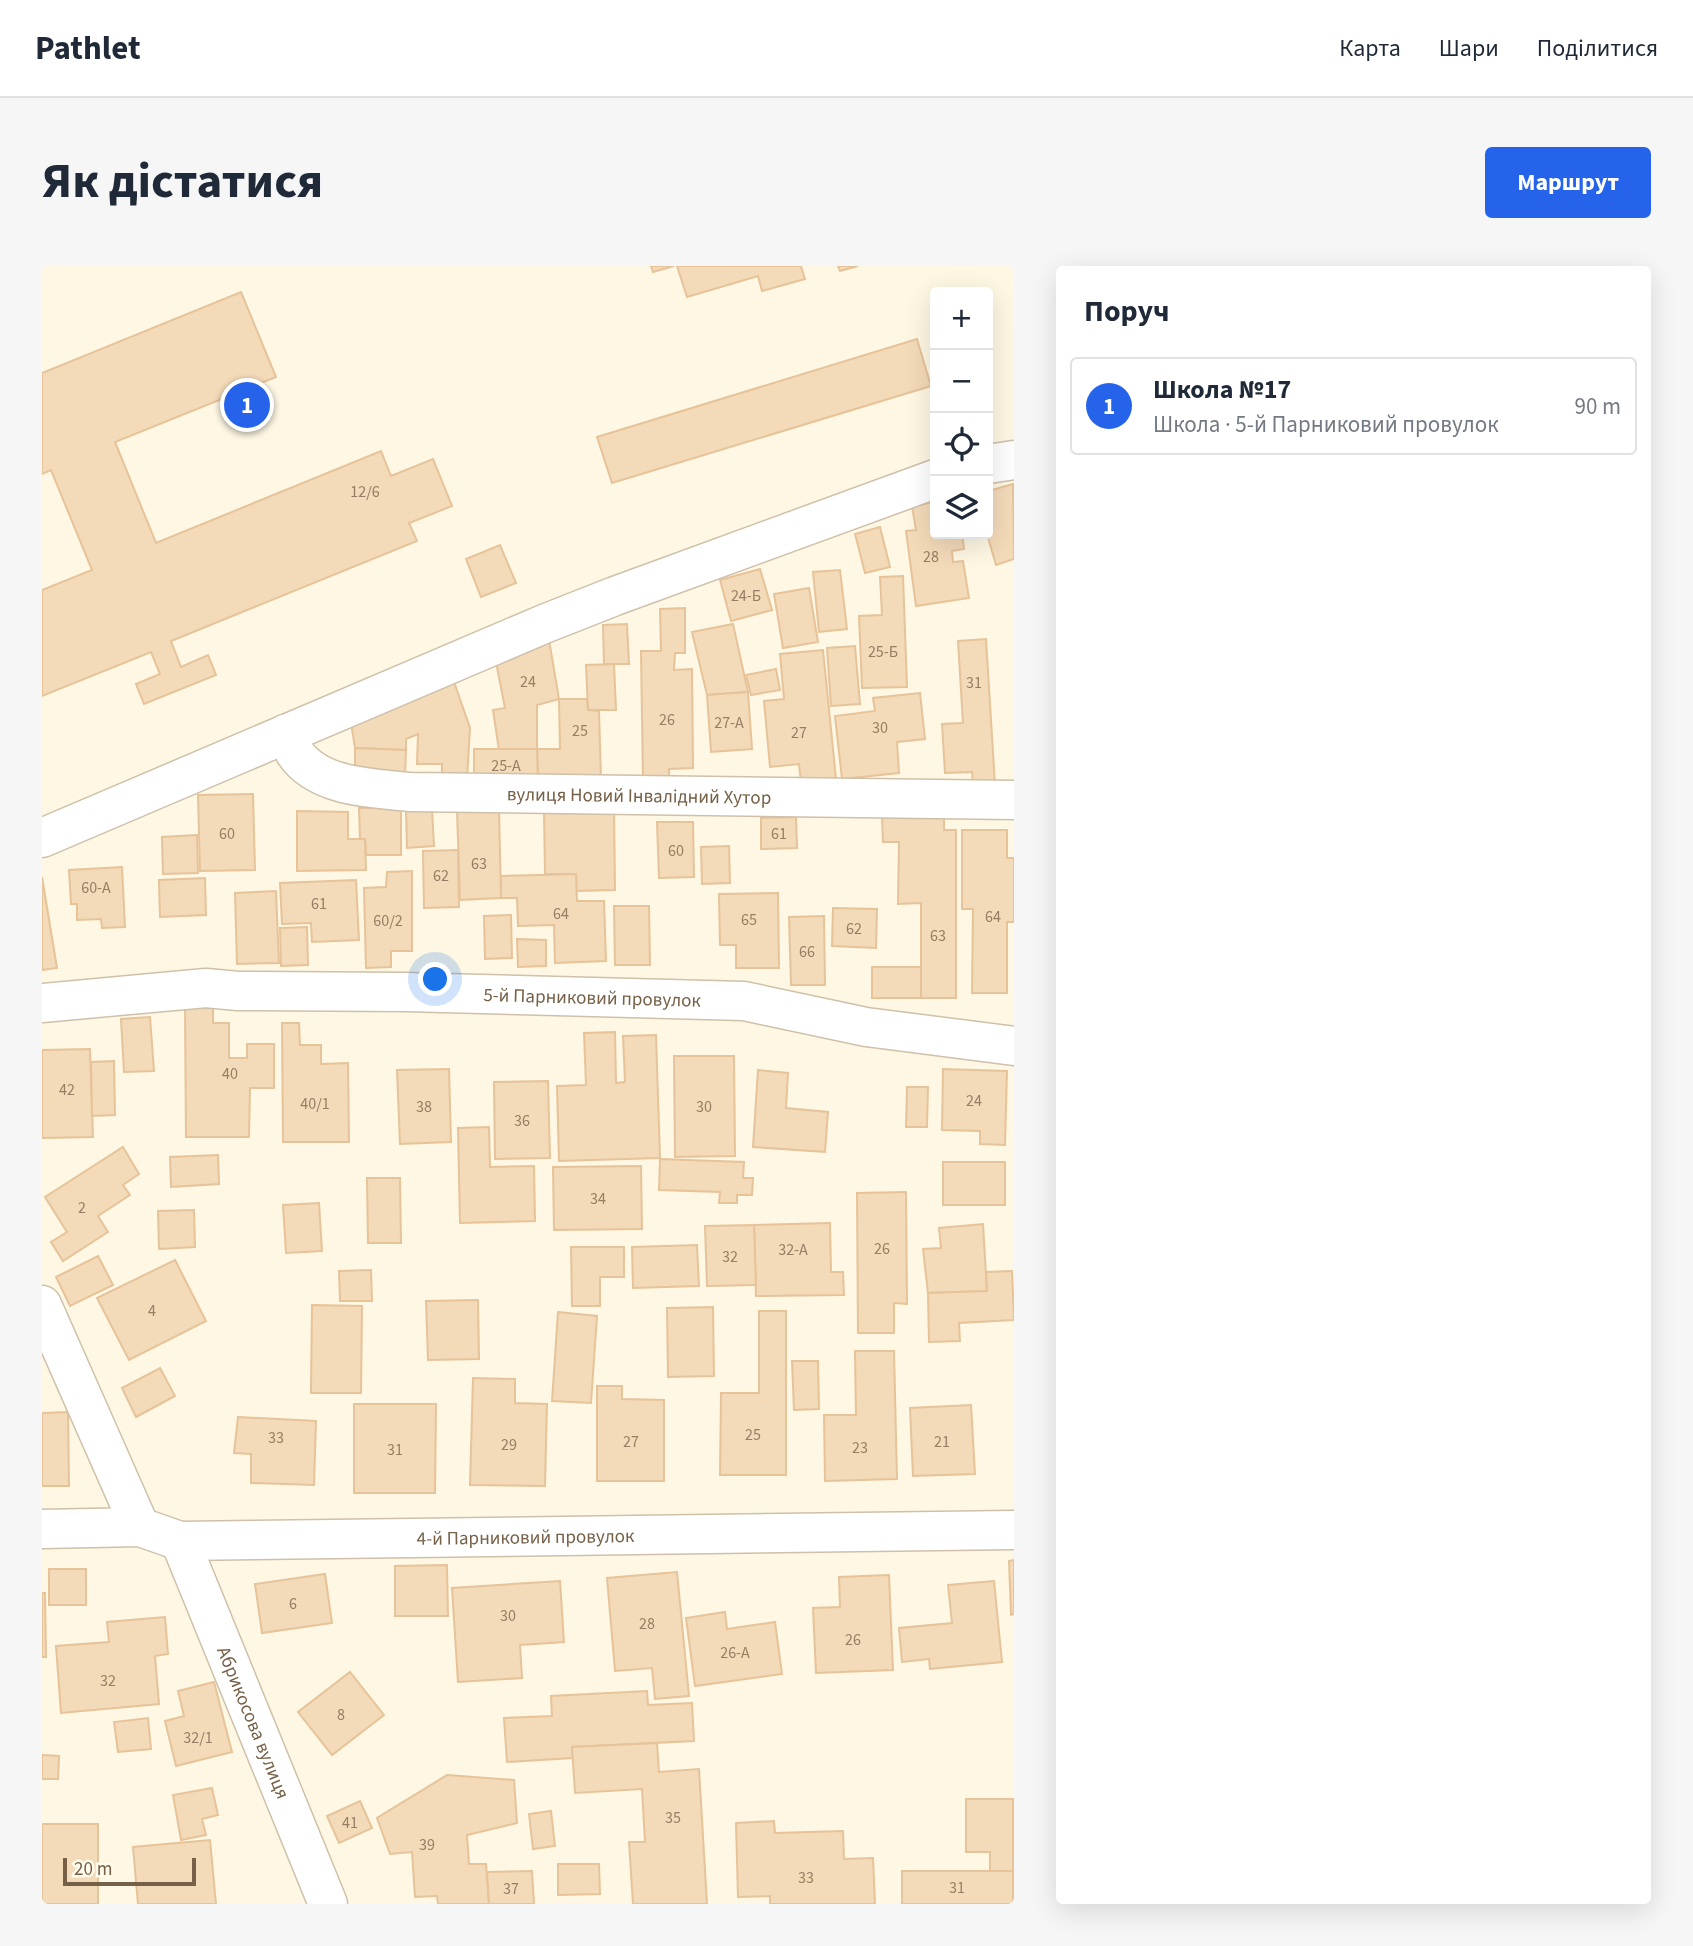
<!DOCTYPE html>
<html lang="uk">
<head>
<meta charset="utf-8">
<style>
  :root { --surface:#fff; --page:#f6f6f7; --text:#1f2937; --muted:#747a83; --line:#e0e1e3; --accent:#2563eb }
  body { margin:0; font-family:"Source Sans 3",sans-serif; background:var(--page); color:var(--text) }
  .controls { position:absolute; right:21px; top:21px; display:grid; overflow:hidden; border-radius:7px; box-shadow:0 7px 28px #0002 }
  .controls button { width:63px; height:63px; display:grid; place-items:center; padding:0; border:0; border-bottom:2px solid var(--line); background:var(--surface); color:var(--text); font:35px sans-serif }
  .scale { position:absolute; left:21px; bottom:18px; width:133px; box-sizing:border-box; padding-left:7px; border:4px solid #766048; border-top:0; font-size:19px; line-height:24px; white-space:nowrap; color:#766048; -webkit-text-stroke:5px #fffaea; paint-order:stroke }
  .you { position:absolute; left:394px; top:714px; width:24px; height:24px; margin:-18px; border:5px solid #fff; border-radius:50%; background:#1a73e8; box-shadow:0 0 0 10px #1a73e833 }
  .badge { display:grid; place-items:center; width:46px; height:46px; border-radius:50%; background:var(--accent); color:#fff; font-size:23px; font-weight:700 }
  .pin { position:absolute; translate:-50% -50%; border:4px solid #fff; box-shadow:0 2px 7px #0006 }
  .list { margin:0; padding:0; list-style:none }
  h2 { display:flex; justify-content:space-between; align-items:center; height:91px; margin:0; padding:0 28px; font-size:30px }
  h2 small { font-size:23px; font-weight:400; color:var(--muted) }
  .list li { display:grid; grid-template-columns:46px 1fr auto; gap:21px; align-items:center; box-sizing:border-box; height:98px; margin:0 14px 14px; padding:0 14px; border:2px solid var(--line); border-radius:7px }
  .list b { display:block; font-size:26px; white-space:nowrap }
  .list p { margin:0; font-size:23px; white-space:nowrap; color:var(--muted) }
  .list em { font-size:23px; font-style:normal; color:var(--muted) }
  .icon { flex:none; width:38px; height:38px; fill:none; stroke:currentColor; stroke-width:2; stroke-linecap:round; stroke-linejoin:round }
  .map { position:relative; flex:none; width:972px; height:1638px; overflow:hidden; border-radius:7px }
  header { display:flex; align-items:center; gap:42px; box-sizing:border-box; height:98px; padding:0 35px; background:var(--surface); border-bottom:2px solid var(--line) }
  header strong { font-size:33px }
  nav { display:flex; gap:38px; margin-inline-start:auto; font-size:24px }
  .intro { display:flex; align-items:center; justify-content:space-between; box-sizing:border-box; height:168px; padding:0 42px }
  h1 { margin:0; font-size:49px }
  .button { padding:18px 32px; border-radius:7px; background:var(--accent); color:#fff; font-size:24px; font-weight:700 }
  main { display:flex; gap:42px; padding:0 42px }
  aside { flex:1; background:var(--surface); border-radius:7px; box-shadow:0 7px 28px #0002 }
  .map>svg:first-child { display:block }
</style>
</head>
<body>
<header>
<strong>Pathlet</strong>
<nav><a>Карта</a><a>Шари</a><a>Поділитися</a></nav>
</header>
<div class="intro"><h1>Як дістатися</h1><a class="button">Маршрут</a></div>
<main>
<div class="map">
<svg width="972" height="1638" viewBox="0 0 972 1638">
  <rect width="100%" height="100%" fill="#fdf7e3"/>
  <g fill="#f3dab9" stroke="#e7c399" stroke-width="2">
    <polygon points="609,0 632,0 611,6"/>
    <polygon points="635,0 759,0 763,13 720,25 716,10 645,31"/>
    <polygon points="796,0 816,0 798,5"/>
    <polygon points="199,26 234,111 73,176 114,277 339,185 349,210 391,193 410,240 367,257 375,275 129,375 139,401 166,389 174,409 102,438 94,418 118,408 109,386 0,430 0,324 50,304 9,204 0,208 0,107"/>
    <polygon points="875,73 889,120 570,217 555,171"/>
    <polygon points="971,218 972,293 954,299 945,268 946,225"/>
    <polygon points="893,236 893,268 920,268 922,283 910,285 911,296 921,295 927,332 874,340 864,265 874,264 870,240"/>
    <polygon points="838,261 848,301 823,307 813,268"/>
    <polygon points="458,279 474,317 439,331 424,293"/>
    <polygon points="718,303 730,344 689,355 678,314"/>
    <polygon points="798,304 805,363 777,366 771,306"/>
    <polygon points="861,310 865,421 820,422 817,350 840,349 838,311"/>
    <polygon points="767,322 776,376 741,382 732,328"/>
    <polygon points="643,342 643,387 633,387 632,404 650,403 651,502 627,503 627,514 601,514 599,385 619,385 618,343"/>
    <polygon points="585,358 587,398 562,398 561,359"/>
    <polygon points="691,358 706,426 665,429 650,366"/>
    <polygon points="944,373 953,519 931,520 930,506 903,507 900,458 921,457 916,375"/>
    <polygon points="507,374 517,433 495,439 495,483 457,484 451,444 463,442 454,396"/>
    <polygon points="813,380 818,438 789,440 785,382"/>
    <polygon points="781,384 794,513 759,517 757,498 728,501 722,435 742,433 738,388"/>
    <polygon points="572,398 574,444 546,444 544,399"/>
    <polygon points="734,403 738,424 709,429 704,409"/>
    <polygon points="412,416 428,462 425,513 400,512 400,498 375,498 376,468 364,473 364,484 313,482 309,457"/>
    <polygon points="706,426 710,483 669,486 665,429"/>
    <polygon points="878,427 883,473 855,476 857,507 800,513 793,450 833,445 831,432"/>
    <polygon points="517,433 545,433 546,444 557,445 559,513 496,515 495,483 518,483"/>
    <polygon points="313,482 364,484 363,508 313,508"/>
    <polygon points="432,483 495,483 496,515 432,514"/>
    <polygon points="211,528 213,604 158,605 156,529"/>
    <polygon points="317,542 359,542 359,589 324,589 323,573 318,573"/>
    <polygon points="390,543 392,580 365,582 364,544"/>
    <polygon points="457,544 459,632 418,634 415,545"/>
    <polygon points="572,544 573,624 534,625 534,608 503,608 502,545"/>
    <polygon points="255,545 306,546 306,573 323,573 324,604 255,605"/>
    <polygon points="754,551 755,582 719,583 719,552"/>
    <polygon points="840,551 902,551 902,564 914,564 914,732 879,732 879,637 856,638 857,576 841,576"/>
    <polygon points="615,556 651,556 652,611 617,612"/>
    <polygon points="920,564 965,564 965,592 972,592 972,656 965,656 965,727 930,727 931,643 920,643"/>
    <polygon points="155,569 156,607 121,608 120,571"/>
    <polygon points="687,580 688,617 660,618 659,581"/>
    <polygon points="416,584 417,641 382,642 381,585"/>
    <polygon points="80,601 83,661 60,662 59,653 35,654 35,638 29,638 27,604"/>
    <polygon points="370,605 370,685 349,685 349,701 324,702 322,622 344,621 345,606"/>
    <polygon points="534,608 535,635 562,635 564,695 513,697 512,659 476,660 475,632 459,632 459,610"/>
    <polygon points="0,611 15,702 0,704"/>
    <polygon points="163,612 164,649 118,651 117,614"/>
    <polygon points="314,614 317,674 270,676 269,657 240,658 238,617"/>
    <polygon points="234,625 237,697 195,698 193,627"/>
    <polygon points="736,627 737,702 694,702 694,679 678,679 677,628"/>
    <polygon points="572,640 607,640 608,699 573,699"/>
    <polygon points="791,642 835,643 834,682 790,680"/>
    <polygon points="469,649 470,692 443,693 442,650"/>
    <polygon points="782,650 783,719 749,719 747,651"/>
    <polygon points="265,661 266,699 239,700 238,662"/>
    <polygon points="475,673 504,674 504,700 476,701"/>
    <rect x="830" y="701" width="49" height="31"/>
    <polygon points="143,742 171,742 171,757 187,757 187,792 205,792 205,778 232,778 232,822 208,822 207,871 144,871"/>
    <polygon points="108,751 112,805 82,806 79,753"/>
    <polygon points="240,757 257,757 258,779 279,779 279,798 306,797 307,876 241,876"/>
    <polygon points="573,766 574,817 583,816 581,770 614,769 618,892 517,895 515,820 544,819 542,767"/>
    <polygon points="48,783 51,871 0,872 0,784"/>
    <polygon points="632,790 692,790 693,890 633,891"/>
    <polygon points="72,795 73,849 50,850 49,796"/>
    <polygon points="407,803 409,876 358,878 355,804"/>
    <polygon points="901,803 965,805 963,879 938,878 938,865 900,864"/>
    <polygon points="716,804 746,807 744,842 786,846 783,886 711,881"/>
    <polygon points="506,815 508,892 453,893 452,816"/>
    <polygon points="865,821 886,821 885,861 864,861"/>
    <polygon points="447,861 448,901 492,900 493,955 418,957 416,862"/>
    <polygon points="81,881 97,908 81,919 88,929 56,950 66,966 21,995 9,976 25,966 3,931"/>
    <polygon points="176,889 177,918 129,921 128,891"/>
    <polygon points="618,893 702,896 701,912 711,912 710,929 695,929 695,937 677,937 678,926 617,924"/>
    <rect x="901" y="896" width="62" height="43"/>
    <polygon points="599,900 600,963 512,964 511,901"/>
    <polygon points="325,912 358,912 359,977 326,977"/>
    <polygon points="864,926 865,1038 852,1037 852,1067 816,1067 815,927"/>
    <polygon points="277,937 280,985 244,987 241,939"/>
    <polygon points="152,944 153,981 117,983 116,945"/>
    <polygon points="788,957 789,1006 801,1006 802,1029 714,1030 712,959"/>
    <polygon points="941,958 945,1025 886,1027 881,983 899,982 897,962"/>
    <polygon points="712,959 714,1019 665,1020 663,960"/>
    <polygon points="655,979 657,1020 591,1022 590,981"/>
    <polygon points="529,981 582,981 582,1011 558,1011 558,1040 530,1040"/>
    <polygon points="56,990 71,1019 28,1040 14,1011"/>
    <polygon points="133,994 164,1055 87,1094 55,1032"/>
    <polygon points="329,1004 330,1035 298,1035 297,1005"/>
    <polygon points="970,1005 972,1054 917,1057 918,1075 887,1076 886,1027 945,1025 944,1006"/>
    <polygon points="436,1034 437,1093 386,1094 384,1035"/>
    <polygon points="270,1039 320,1040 319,1127 269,1127"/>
    <polygon points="671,1041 672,1110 626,1111 625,1042"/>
    <polygon points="717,1045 744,1045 744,1209 678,1209 679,1127 717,1127"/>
    <polygon points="516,1046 555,1050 549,1137 510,1135"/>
    <polygon points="813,1085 852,1085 855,1213 783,1215 782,1149 814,1149"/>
    <polygon points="750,1095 776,1095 777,1143 752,1144"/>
    <polygon points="118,1102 133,1130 94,1151 80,1122"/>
    <polygon points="431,1112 473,1113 473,1137 505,1138 503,1220 428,1219"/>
    <polygon points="555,1120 580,1120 580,1133 622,1134 622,1215 555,1215"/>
    <polygon points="312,1138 394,1138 393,1227 312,1227"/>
    <polygon points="929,1139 933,1208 871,1210 868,1142"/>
    <polygon points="26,1146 27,1220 0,1220 0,1147"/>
    <polygon points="196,1151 274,1155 272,1219 209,1217 209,1188 192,1187"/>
    <polygon points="972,1294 972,1348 969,1349 967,1295"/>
    <polygon points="405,1299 406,1350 353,1350 353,1300"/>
    <rect x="7" y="1303" width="37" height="36"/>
    <polygon points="635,1306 647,1430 613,1433 610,1402 573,1405 565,1312"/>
    <polygon points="283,1308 290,1357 220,1367 213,1318"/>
    <polygon points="847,1309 851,1404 774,1407 771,1342 798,1341 797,1311"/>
    <polygon points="518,1315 522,1376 478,1379 480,1412 416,1416 410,1322"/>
    <polygon points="952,1315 960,1396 888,1403 887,1393 860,1396 857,1362 910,1357 906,1319"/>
    <polygon points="0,1327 3,1327 4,1391 0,1391"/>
    <polygon points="683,1346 685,1363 733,1356 740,1408 653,1420 644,1352"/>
    <polygon points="123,1351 126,1388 113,1390 117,1438 19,1447 14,1380 67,1376 65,1356"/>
    <polygon points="308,1406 342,1449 290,1489 256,1446"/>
    <polygon points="172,1416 190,1486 134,1500 123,1455 142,1450 136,1425"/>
    <polygon points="605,1425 606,1439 650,1437 652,1475 530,1481 531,1492 465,1496 462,1452 510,1450 509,1430"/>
    <polygon points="106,1452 109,1483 76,1486 72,1456"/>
    <polygon points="615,1477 617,1506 657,1503 665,1638 591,1638 587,1576 603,1576 600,1523 533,1527 530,1481"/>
    <polygon points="0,1489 17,1490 16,1513 0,1513"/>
    <polygon points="405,1509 472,1514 475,1557 425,1569 427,1598 444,1598 447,1638 396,1638 395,1630 373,1631 370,1586 348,1588 335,1552"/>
    <polygon points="170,1522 176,1549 160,1553 164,1569 139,1574 131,1529"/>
    <polygon points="924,1533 971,1533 971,1605 948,1605 948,1586 924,1586"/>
    <polygon points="318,1535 330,1562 297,1577 285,1550"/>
    <polygon points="509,1545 513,1580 491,1583 487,1548"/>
    <polygon points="732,1555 733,1567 801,1565 802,1593 831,1592 833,1638 728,1638 728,1630 696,1631 694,1557"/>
    <rect x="0" y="1558" width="56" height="80"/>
    <polygon points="168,1574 174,1638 96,1638 91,1581"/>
    <polygon points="516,1598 557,1598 558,1628 516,1629"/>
    <polygon points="490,1605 492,1638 447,1638 445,1606"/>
    <rect x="860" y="1605" width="111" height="33"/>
  </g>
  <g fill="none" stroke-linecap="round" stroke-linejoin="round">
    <g stroke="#cfc0a9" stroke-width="41">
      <g id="street">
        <polyline points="946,198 972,194"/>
        <path id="s1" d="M243,468c4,6 7,13 10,19 24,35 78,35 115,39l604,8"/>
        <polyline points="0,572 502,358 573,330 893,213"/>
        <path id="s2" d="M0,737l164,-15 32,3 167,1 339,9 122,26 148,19"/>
        <polyline points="0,1039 98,1261"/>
        <path id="s3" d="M0,1263l98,-2 40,14 834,-11"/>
        <path id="s4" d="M138,1275l148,363"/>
      </g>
    </g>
    <use href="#street" stroke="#fff" stroke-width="38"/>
  </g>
  <g text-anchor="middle" stroke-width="6" stroke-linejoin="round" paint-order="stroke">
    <g font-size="16" fill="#957e64">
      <text x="323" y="231">12/6</text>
      <text x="889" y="296">28</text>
      <text x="704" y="335">24-Б</text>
      <text x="841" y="391">25-Б</text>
      <text x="486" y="421">24</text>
      <text x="932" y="422">31</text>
      <text x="625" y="459">26</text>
      <text x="687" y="462">27-А</text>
      <text x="838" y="467">30</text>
      <text x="538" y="470">25</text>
      <text x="757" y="472">27</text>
      <text x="464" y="505">25-А</text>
      <text x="185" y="573">60</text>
      <text x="737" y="573">61</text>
      <text x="634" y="590">60</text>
      <text x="437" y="603">63</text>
      <text x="399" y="615">62</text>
      <text x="54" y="627">60-А</text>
      <text x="277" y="643">61</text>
      <text x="519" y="653">64</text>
      <text x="951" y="656">64</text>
      <text x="707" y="659">65</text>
      <text x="346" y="660">60/2</text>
      <text x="812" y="668">62</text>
      <text x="896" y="675">63</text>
      <text x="765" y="691">66</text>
      <text x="188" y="813">40</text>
      <text x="25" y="829">42</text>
      <text x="932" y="840">24</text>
      <text x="273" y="843">40/1</text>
      <text x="382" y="846">38</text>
      <text x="662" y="846">30</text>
      <text x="480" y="860">36</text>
      <text x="556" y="938">34</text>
      <text x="40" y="947">2</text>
      <text x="840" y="988">26</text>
      <text x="751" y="989">32-А</text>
      <text x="688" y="996">32</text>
      <text x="110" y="1050">4</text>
      <text x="711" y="1174">25</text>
      <text x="234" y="1177">33</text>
      <text x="589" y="1181">27</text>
      <text x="900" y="1181">21</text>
      <text x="467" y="1184">29</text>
      <text x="818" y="1187">23</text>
      <text x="353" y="1189">31</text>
      <text x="251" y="1343">6</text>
      <text x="466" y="1355">30</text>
      <text x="605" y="1363">28</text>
      <text x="811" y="1379">26</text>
      <text x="693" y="1392">26-А</text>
      <text x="66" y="1420">32</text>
      <text x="299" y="1454">8</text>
      <text x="156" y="1477">32/1</text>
      <text x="631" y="1557">35</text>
      <text x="308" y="1562">41</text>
      <text x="385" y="1584">39</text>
      <text x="764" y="1617">33</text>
      <text x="915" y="1627">31</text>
      <text x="469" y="1628">37</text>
    </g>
    <g font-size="19" fill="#766048" stroke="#fffaea">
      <text dy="7" stroke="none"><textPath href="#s1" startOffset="376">вулиця Новий Інвалідний Хутор</textPath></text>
      <text dy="7" stroke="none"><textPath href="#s2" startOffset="551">5-й Парниковий провулок</textPath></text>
      <text dy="7" stroke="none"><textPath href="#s3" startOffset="486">4-й Парниковий провулок</textPath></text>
      <text dy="7" stroke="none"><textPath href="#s4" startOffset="196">Абрикосова вулиця</textPath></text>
    </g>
  </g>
</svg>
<div class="controls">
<button>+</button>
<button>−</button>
<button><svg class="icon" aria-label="locate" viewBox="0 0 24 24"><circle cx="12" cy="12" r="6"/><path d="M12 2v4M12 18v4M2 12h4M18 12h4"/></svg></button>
<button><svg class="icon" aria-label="layers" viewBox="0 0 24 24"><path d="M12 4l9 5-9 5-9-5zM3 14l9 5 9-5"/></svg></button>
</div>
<div class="scale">20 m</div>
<div class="you"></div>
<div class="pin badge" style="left:205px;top:139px">1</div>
</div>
<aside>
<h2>Поруч<small></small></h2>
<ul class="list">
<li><span class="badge">1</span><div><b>Школа №17</b><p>Школа · 5-й Парниковий провулок</p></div><em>90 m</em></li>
</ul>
</aside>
</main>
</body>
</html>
